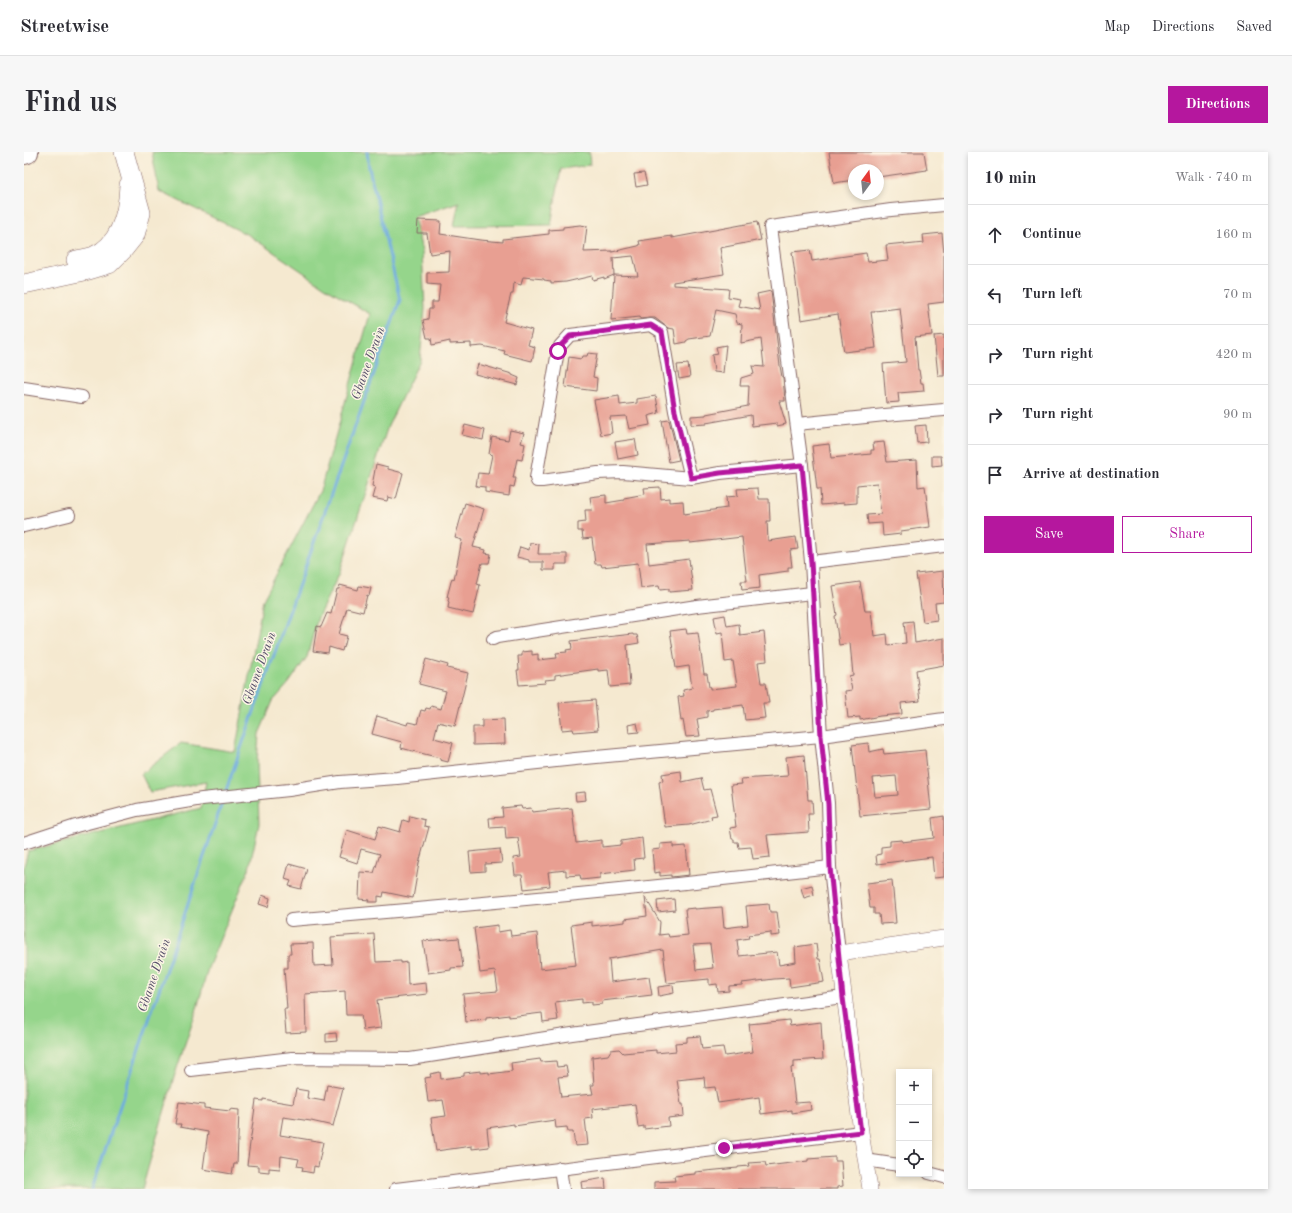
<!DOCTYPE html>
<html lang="en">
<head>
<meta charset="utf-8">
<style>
  :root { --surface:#fff; --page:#f7f7f7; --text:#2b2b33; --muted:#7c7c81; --line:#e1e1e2; --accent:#b5179e }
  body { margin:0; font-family:"Old Standard TT",serif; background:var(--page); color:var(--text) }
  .controls { position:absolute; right:12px; bottom:12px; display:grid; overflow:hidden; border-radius:0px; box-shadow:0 2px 6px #0003 }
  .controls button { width:36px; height:36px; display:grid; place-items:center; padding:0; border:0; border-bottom:1px solid var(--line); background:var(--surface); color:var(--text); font:20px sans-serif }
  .compass { position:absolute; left:824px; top:12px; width:36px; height:36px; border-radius:50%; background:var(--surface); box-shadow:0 2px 6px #0003; rotate:15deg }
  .stop { position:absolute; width:12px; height:12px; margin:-9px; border:3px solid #b5179e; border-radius:50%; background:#fff }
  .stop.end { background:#b5179e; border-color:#fff; box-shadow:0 1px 4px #0008 }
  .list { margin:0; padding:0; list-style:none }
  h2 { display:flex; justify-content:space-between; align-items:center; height:52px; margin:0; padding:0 16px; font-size:17px }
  h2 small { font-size:13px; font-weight:400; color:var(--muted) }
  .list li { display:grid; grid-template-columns:26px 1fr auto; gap:12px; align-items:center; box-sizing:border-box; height:60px; padding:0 16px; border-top:1px solid var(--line) }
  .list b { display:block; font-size:15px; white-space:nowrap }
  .list em { font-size:13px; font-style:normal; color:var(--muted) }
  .actions { display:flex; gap:8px; padding:12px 16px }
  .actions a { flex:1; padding:9px 0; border:1px solid var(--accent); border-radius:0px; text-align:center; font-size:14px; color:var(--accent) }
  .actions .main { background:var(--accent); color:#fff }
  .icon { flex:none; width:22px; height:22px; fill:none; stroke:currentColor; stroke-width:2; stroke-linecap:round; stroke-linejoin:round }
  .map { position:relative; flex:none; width:920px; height:1037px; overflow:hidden; border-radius:0px }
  header { display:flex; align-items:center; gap:24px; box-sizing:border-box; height:56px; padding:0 20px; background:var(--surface); border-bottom:1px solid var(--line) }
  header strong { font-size:19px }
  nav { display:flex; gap:22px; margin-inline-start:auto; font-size:14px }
  .intro { display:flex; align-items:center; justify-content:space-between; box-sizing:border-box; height:96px; padding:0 24px }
  h1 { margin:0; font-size:28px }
  .button { padding:10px 18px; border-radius:0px; background:var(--accent); color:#fff; font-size:14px; font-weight:700 }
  main { display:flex; gap:24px; padding:0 24px }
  aside { flex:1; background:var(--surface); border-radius:0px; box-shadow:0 2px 6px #0003 }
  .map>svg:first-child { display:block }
</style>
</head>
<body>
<header>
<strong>Streetwise</strong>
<nav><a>Map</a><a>Directions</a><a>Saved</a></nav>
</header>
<div class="intro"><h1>Find us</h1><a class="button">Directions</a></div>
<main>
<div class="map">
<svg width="920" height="1037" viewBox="0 0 920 1037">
  <rect width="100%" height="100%" fill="#fcf5e5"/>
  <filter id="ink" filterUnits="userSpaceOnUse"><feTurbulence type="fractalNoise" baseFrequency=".025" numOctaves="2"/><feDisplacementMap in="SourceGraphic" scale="8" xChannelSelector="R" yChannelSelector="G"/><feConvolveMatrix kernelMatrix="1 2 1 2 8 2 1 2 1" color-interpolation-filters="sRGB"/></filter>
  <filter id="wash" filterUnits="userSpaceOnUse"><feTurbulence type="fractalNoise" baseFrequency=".012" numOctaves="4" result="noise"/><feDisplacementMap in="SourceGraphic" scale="16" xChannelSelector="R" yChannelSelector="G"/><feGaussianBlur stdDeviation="0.9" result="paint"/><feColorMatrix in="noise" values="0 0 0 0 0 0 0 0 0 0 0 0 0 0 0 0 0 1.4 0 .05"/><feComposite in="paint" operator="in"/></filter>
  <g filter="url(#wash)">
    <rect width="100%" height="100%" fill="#f5e9d0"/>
    <polygon fill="#95d58b" stroke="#707a5b" points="128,0 565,0 566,13 537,17 527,73 430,74 435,50 390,65 398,99 401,157 396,208 364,274 315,422 294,465 283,505 265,531 249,549 235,582 233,610 235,672 225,717 184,816 172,860 151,922 118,1037 0,1037 0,714 4,699 177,656 182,630 126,640 117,622 157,591 211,600 239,448 296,339 346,162 301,135 226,84 135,39"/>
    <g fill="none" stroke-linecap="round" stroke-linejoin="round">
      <g stroke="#6dabdf" stroke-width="3">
        <polyline points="201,641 376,148 345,16 343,0"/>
        <polyline points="68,1037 199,648"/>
      </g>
    </g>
    <g id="blocks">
      <g fill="#e89f92" fill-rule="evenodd">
        <polygon points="805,0 900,0 903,18 854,25 854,18 830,18 830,28 810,31"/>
        <polygon points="620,21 623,33 612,35 610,22"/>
        <polygon points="394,68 417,69 416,82 456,88 479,90 479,87 525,82 525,78 539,77 539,75 556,73 563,74 560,100 588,99 588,100 614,94 616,93 615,89 648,84 648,86 733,70 737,88 696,96 700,122 649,130 649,133 705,137 704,145 716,147 714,154 736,158 733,142 747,139 756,214 758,225 759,225 761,249 755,249 762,272 753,274 753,271 728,274 727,263 682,271 682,272 667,273 667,264 682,263 682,262 724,254 725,234 716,234 717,226 730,222 728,214 740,215 737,187 717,191 718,172 713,171 711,162 692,158 686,184 665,187 662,189 662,190 652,192 650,177 644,176 631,166 626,166 616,167 616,165 587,168 590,123 614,124 609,104 589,106 590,123 580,127 580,125 569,128 568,124 542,130 527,131 527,129 520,128 520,127 499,125 497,133 490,131 489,142 487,142 480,170 508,178 504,193 511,195 508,209 480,202 481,199 458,194 447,195 447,191 426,192 426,189 408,193 407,186 403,186 399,168 404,167 405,157 408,157 408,150 414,150 416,133 403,132 403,121 425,120 426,99 406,102 403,81 393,81"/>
        <polygon points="918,81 920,102 920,150 904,152 908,183 891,185 894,218 895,218 897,231 899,231 900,239 874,241 875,250 862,251 859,212 882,210 876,156 851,159 851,160 847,160 852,196 820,200 814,162 777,168 768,100 786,98 788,109 842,101 844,110 864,108 862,93 881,91 881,93 900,91 899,83"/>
        <polygon points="920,183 920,224 914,224 910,184"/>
        <polygon points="702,193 699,221 690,220 688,203 694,202 692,195"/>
        <polygon points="564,201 573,202 569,225 573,226 572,239 541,235 545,205 557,207 558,204 563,204"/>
        <polygon points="454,212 488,222 488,223 495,226 493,233 451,222"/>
        <polygon points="664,212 666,225 655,227 653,213"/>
        <polygon points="595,244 596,253 613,251 613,247 632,244 635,261 624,264 626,273 605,277 602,264 586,265 588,281 577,283 570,248"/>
        <polygon points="645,268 655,308 645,310 638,269"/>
        <polygon points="441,273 461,278 459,288 438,283"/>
        <polygon points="902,273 903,290 893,291 891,274"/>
        <polygon points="486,278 500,281 497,291 501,292 498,308 493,307 489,326 492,326 490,335 486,334 485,344 461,340 461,335 452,334 454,321 464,322 468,303 465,302 468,285 484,288"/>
        <polygon points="611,287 614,303 594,307 591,290"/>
        <polygon points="860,290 863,310 893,308 894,335 901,334 906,375 877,379 877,382 859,384 858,371 844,372 843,363 857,362 853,331 833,333 833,351 820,352 820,351 797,353 796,337 793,337 788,294 805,292 807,306 847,302 847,298 850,298 849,291"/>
        <polygon points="908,304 917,304 918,313 908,314"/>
        <polygon points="352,312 364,315 364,317 379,321 372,347 364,345 363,349 348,346 351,335 348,334"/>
        <polygon points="636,335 637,347 645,346 645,350 659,349 660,362 703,356 702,345 714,344 713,337 734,336 735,347 745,347 746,369 743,369 744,389 772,385 774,397 766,398 768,415 764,415 764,419 735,423 736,436 718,438 717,429 723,429 718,385 666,391 666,389 623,392 625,412 665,407 669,438 645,440 645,437 636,438 635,434 617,436 614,411 578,415 577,412 571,412 568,386 559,387 558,379 554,379 554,371 562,370 561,358 568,358 566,345 582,343 582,351 600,348 600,346 621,342 620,336"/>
        <polygon points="441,351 460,357 449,395 462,398 461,401 467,402 465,411 458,411 453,432 456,433 449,462 424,456 425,450 424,449 425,445 423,445 428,426 430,427 438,388 431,386"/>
        <polygon points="506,391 515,392 514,402 543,402 543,412 531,412 531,418 519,418 519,410 505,410 505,408 493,405 496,395 505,398"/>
        <polygon points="919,419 920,450 911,451 913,468 899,470 892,422"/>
        <polygon points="836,430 841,459 847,459 850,484 863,482 864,493 882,491 880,470 889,469 891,491 920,486 920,513 892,518 896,549 877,551 878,562 856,564 836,568 836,565 824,566 821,539 828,538 825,524 829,523 826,491 815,493 811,464 813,463 808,434"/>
        <polygon points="316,433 334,438 335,434 347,436 345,444 343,443 339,460 323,456 315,482 323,484 320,496 319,495 318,499 305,495 304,501 289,499 293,474 297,475 303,461 307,462 313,437 315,437"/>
        <polygon points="701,463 703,474 715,472 716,483 740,480 743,509 734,510 737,531 742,531 745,551 739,551 741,566 721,568 719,553 689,557 689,558 683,559 683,565 673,567 676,584 662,585 659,568 657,569 654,545 660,544 659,538 668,536 665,514 652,516 646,479 662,477 663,482 674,481 680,522 683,522 685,535 686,535 686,537 713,534 709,509 701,510 698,480 693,481 690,465"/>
        <polygon points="609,482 609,483 613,483 615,491 603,493 606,533 586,535 584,518 574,519 574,517 531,523 531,527 521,528 522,531 495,533 493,518 495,518 494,504 498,504 498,500 508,499 508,503 514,502 514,508 533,506 532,501 543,500 542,498 548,497 547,489"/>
        <polygon points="402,507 424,513 423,516 444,521 431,574 414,570 410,586 429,591 424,610 416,608 416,606 377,596 378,590 348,582 353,564 383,573 384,570 393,572 397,558 401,559 402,556 406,557 407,554 417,557 422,539 395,532"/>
        <polygon points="571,548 574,578 550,580 549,577 538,578 535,551"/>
        <polygon points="480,567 481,592 449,593 449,575 458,575 458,568"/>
        <polygon points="613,571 615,580 605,581 604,573"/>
        <path d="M844,591l1,9 14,-3 1,5 41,-4 6,59 -71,7 -8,-71zM872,624l2,19 -23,2 -2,-19z"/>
        <polygon points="780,603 784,648 788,648 789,662 784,662 785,680 743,683 746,705 729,707 727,695 715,696 714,690 710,690 710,687 708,687 706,676 712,675 707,633 718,632 717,627 764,624 762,605"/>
        <polygon points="657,619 658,630 677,626 680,638 686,637 693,663 687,664 688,667 665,673 641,675 635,630 639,629 638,622"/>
        <polygon points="561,640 562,648 552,649 551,641"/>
        <polygon points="497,654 498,657 507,656 508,660 548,656 552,691 578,688 578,695 597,693 597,689 618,686 620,706 610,707 611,718 576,722 576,726 557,728 556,723 542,724 542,718 524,720 526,734 500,737 498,723 491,723 489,706 497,705 494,686 482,687 481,675 466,676 465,666 479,665 478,656"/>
        <polygon points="386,664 401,668 400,674 405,675 395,711 389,746 360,740 359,745 354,744 354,750 344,750 345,748 335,747 336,720 350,721 356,702 337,697 333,711 315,705 323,678 351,687 355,674 376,680 379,668 385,670"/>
        <polygon points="920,664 920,725 910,726 908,705 853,712 852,703 857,702 857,695 866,694 866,689 878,688 878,690 910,686 908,666"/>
        <polygon points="649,691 649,695 662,694 665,723 647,725 647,723 636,724 636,720 630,721 628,698 636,697 636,692"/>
        <polygon points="476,697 478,711 461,712 461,719 447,720 445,700"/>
        <polygon points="265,712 283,717 277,737 265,734 267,729 261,727"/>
        <polygon points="868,728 872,771 856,772 855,762 850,762 850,756 846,756 843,731"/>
        <polygon points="788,733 790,743 780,746 777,736"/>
        <polygon points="238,743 246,746 244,755 235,752"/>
        <path d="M621,745l15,25 -1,13 9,-1 1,3 19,-2 -3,-26 10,-1v1l27,-2 2,21 24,-3 -2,-19 23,-2 1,8h7l3,23 -9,1v-4l-23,3 1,3 -12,2 2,16 38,-4 2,13 17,-3 -1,-15 21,-3 2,15h2l4,23 -34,5 -1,-9 -15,1 -32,4v2l-13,1v5l-11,1 -1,-8 -8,1v-6l-42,4 -4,-33 -54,9 2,23 38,-5 3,18 -50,6v3l-10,1v-3l-10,1v-4l-27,3 3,18 -15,2 -1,-9 -33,4v-2l-23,3v2l-20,2 -3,-28 35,-3 -3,-20 -15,2 -6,-45 24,-3v7l12,-2 1,6 26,-3 3,36 36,-4 -5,-40 21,-3v4l33,-4v-3l22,-3zM686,792l3,24 -17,2 -3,-25z"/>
        <polygon points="650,747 651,758 634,760 633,749"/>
        <polygon points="350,782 352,810 377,809 377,811 383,810 384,833 402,831 403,842 353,848 357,876 339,878 337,863 322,863 321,839 281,842 282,880 262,881 260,857 263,857 260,816 264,816 264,802 267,802 266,792 289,791 290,814 309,813 307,785"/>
        <polygon points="435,786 439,815 427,816 427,818 404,821 399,789"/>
        <polygon points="649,833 650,841 635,844 634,835"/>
        <polygon points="765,868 766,874 797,870 799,907 770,909 770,915 767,916 771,951 786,950 787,958 768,961 768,958 737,962 735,945 694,951 691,935 681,936 680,925 653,928 657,952 659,952 660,964 644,966 645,974 620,977 620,974 614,975 611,952 568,957 569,966 561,967 564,993 551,994 549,980 544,980 543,975 532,976 531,968 490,974 490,972 463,976 465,995 448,997 448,994 412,999 407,966 422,964 419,948 404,950 401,926 407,925 406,922 416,920 417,927 440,924 440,921 457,919 457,921 465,920 465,922 488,919 487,911 516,907 517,910 532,909 533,915 542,914 544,924 534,925 537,945 569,942 567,933 570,933 568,905 584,903 587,898 595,897 599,901 632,898 632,901 652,899 651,891 663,890 663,885 676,884 678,897 699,895 701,904 729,900 725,872"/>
        <polygon points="312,881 313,889 302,890 302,882"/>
        <polygon points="303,933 319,936 309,974 287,969 259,965 256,983 299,990 294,1015 290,1014 289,1021 278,1019 279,1015 273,1014 275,1007 257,1004 256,1017 245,1016 245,1020 235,1019 235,1014 223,1013 232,948 239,949 239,947 269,952 272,937 284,939 283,946 300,949"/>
        <polygon points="155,950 180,953 180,956 206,959 206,957 215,958 213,1012 210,1012 208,1022 179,1017 184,980 156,975 157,972 151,972"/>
        <polygon points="811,1005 811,1009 817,1009 819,1034 813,1035 813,1037 630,1037 630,1030 651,1029 650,1024 671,1022 671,1020 714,1016 714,1015 725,1014 724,1011 741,1010 742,1014 784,1009 784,1007"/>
        <polygon points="581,1026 582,1037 558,1037 557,1030"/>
      </g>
    </g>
  </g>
  <g filter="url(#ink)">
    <use href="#blocks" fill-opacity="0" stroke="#866665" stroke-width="1"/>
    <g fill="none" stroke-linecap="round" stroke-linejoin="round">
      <g stroke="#866665" stroke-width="14">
        <g id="minor">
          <polyline points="0,236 58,245"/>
          <polyline points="773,272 861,263 920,258"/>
          <polyline points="667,326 651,259 638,180 627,173 546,183 536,194 534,199 512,326 513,329 518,329 574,321 599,320 667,326 696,321 778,313"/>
          <polyline points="0,374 45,363"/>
          <polyline points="787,410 920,394"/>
          <polyline points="469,487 473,485 673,454 788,441"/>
          <polyline points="0,691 52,674 113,658 178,647 265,638 316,630 373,626 551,607 797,584 920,567"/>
          <path d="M267,768c180,-15 360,-32 539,-53"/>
          <polyline points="815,801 806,715 804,651 797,584 787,410 778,313 746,75 867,58 920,53"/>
          <polyline points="167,918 268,906 386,907 548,882 819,845"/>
          <polyline points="841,1008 875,1013"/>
          <polyline points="536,1016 539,1037"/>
          <polyline points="905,1021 920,1025"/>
          <polyline points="372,1037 837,980"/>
        </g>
      </g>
      <g stroke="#866665" stroke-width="16">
        <polyline id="tertiary" points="846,1037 837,980 815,801 920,786"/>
      </g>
      <g stroke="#866665" stroke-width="20">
        <g id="primary">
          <path d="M52,108c5,-1 12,-2 18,-4 27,-12 34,-44 35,-71"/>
          <polyline points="0,132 65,118 85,112 99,98 111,83 117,61 100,0"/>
        </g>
      </g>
      <g stroke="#866665" stroke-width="24">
        <polyline id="motorway" points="0,1 3,0"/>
      </g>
      <use href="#minor" stroke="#fff" stroke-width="12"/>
      <use href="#tertiary" stroke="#fff" stroke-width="15"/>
      <use href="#primary" stroke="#fff" stroke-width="19"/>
      <use href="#motorway" stroke="#fff" stroke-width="22"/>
    </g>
  </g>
  <g fill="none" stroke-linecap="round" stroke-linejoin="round" filter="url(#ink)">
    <polyline stroke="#b5179e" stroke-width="5" points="534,199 536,194 546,184 627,173 638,180 651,259 667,326 696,321 778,313 787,410 797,584 804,652 806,715 819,846 837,980 700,996"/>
  </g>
  <g text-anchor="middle" stroke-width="3" stroke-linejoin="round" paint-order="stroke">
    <g font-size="13" font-style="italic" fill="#56506a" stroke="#fcf5e5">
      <text transform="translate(343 211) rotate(-70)" y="5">Gbame Drain</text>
      <text transform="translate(234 516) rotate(-70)" y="5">Gbame Drain</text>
      <text transform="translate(129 823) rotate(-71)" y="5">Gbame Drain</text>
    </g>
  </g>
</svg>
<div class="controls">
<button>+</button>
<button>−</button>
<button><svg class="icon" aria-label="locate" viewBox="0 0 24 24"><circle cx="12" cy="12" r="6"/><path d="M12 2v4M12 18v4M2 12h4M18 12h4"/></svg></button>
</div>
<svg class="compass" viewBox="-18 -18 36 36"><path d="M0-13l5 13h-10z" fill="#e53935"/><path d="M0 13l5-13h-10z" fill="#7c7c81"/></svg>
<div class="stop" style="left:534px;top:199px"></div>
<div class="stop end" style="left:700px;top:996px"></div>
</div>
<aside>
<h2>10 min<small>Walk · 740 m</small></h2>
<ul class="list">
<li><svg class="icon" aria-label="ahead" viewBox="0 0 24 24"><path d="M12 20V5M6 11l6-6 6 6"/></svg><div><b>Continue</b></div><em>160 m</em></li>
<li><svg class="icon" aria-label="left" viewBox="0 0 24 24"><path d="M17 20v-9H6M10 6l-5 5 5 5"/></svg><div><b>Turn left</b></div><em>70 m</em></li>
<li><svg class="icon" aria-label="right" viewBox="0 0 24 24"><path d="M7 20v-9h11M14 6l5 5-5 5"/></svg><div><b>Turn right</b></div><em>420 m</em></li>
<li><svg class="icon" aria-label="right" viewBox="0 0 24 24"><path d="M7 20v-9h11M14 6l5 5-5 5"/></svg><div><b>Turn right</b></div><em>90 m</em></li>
<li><svg class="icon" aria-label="arrive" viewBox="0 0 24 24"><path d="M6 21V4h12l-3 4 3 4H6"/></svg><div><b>Arrive at destination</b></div></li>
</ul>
<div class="actions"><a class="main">Save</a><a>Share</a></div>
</aside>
</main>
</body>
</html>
